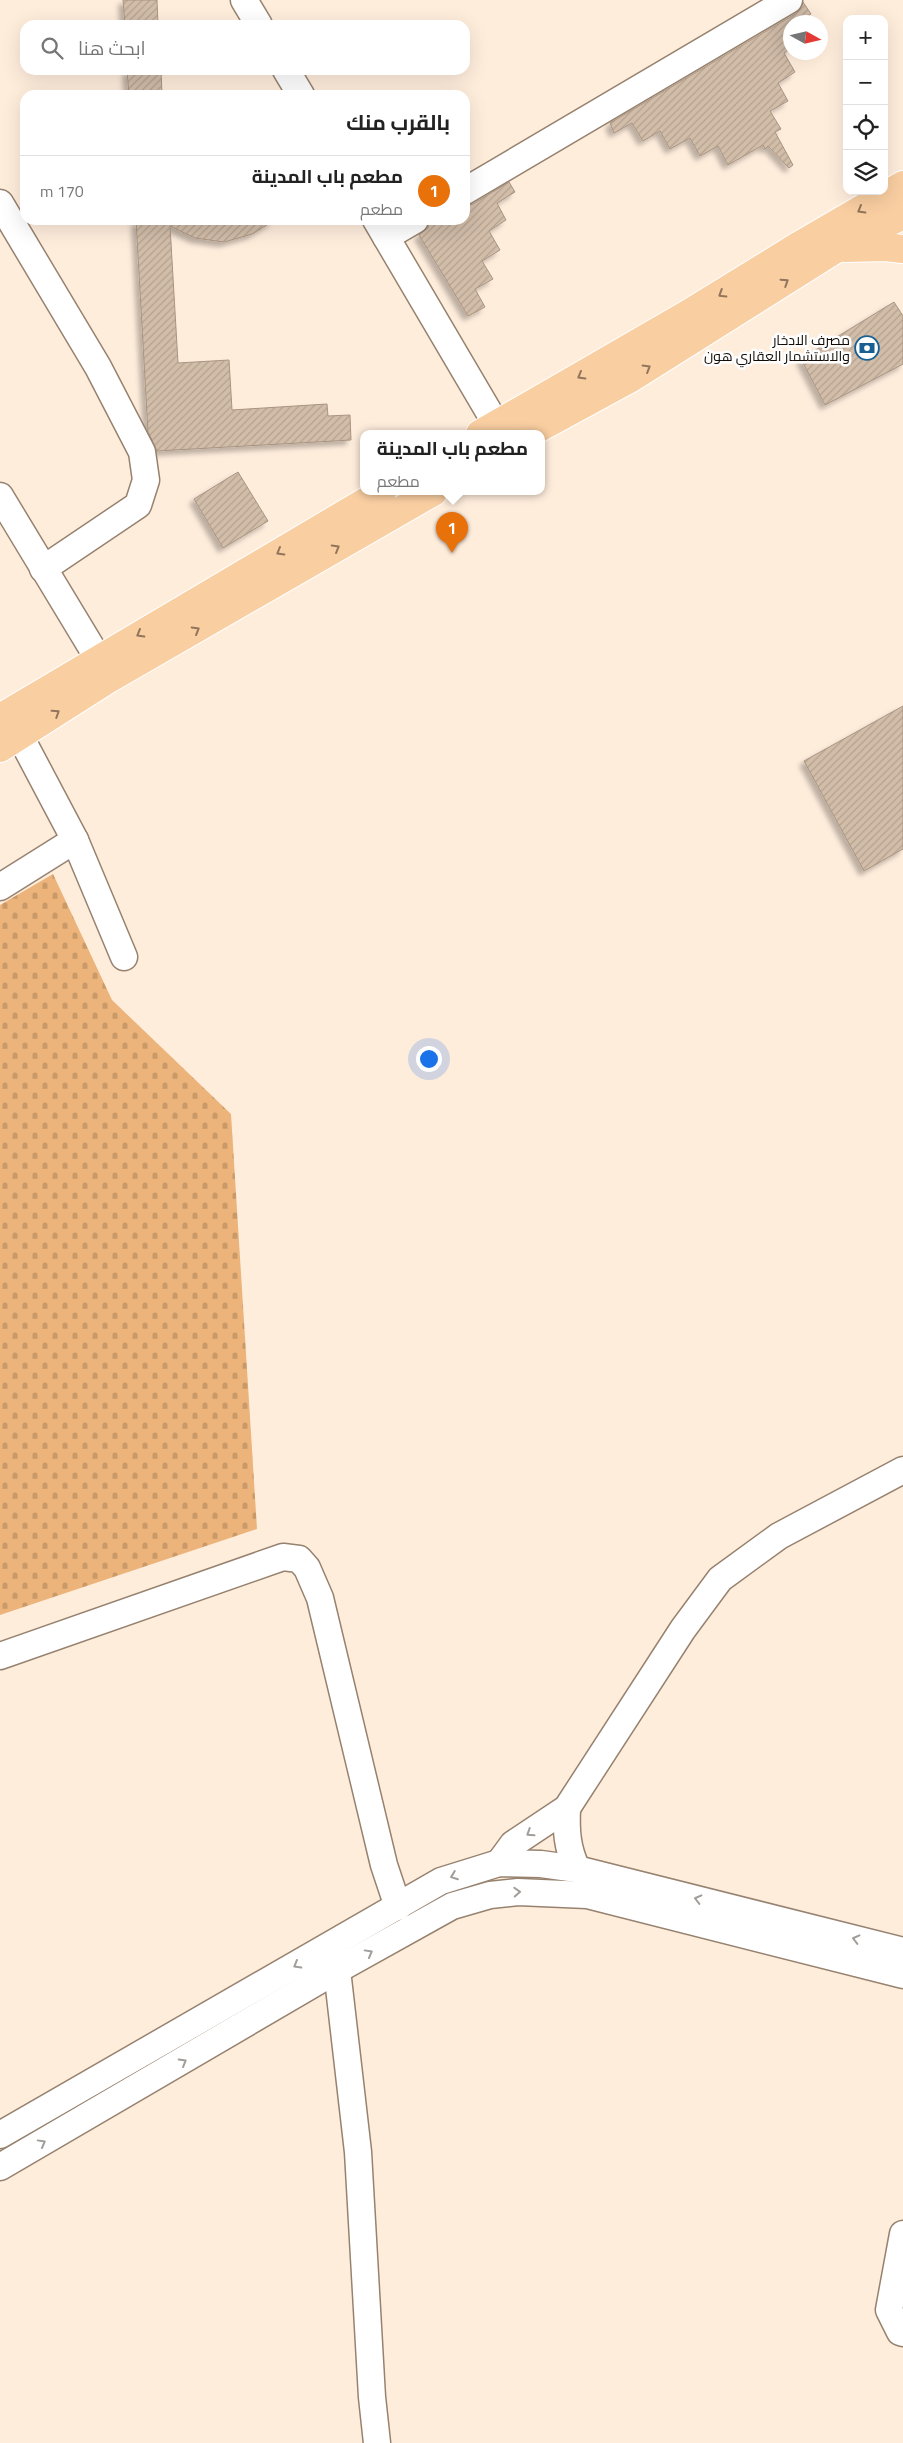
<!DOCTYPE html>
<html lang="ar">
<head>
<meta charset="utf-8">
<style>
  :root { --surface:#fff; --page:#f2f2f2; --text:#222; --muted:#767676; --line:#e0e0e0; --accent:#1a73e8 }
  body { margin:0; font-family:"Titillium Web",Cairo,sans-serif; background:var(--page); color:var(--text); direction:rtl }
  .controls { position:absolute; right:15px; top:15px; display:grid; overflow:hidden; border-radius:10px; box-shadow:0 5px 20px #0002 }
  .controls button { width:45px; height:45px; display:grid; place-items:center; padding:0; border:0; border-bottom:1px solid var(--line); background:var(--surface); color:var(--text); font:25px sans-serif }
  .compass { position:absolute; left:783px; top:15px; width:45px; height:45px; border-radius:50%; background:var(--surface); box-shadow:0 5px 20px #0002; rotate:98deg }
  .you { position:absolute; left:428px; top:1058px; width:18px; height:18px; margin:-12px; border:4px solid #fff; border-radius:50%; background:#1a73e8; box-shadow:0 0 0 8px #1a73e833 }
  .badge { display:grid; place-items:center; width:32px; height:32px; border-radius:50%; background:var(--accent); color:#fff; font-size:16px; font-weight:700 }
  .pin { position:absolute; translate:-50% -41px; filter:drop-shadow(0 1px 2px #0008) }
  .pin::after { content:''; position:absolute; top:26px; width:18px; height:15px; background:inherit; clip-path:polygon(0 0,100% 0,50% 100%) }
  .popup { position:absolute; left:360px; top:430px; width:185px; height:65px; box-sizing:border-box; display:grid; place-content:center; border-radius:10px; background:var(--surface); filter:drop-shadow(0 1px 4px #0005); font-size:16px; white-space:nowrap; color:var(--muted) }
  .popup b { font-size:19px; color:var(--text) }
  .popup::after { content:''; position:absolute; left:50%; top:100%; margin-left:-10px; border:10px solid transparent; border-top-color:var(--surface) }
  .list { margin:0; padding:0; list-style:none }
  h2 { display:flex; justify-content:space-between; align-items:center; height:65px; margin:0; padding:0 20px; font-size:21px }
  h2 small { font-size:16px; font-weight:400; color:var(--muted) }
  .list li { display:grid; grid-template-columns:32px 1fr auto; gap:15px; align-items:center; box-sizing:border-box; height:70px; padding:0 20px; border-top:1px solid var(--line) }
  .list b { display:block; font-size:19px; white-space:nowrap }
  .list p { margin:0; font-size:16px; white-space:nowrap; color:var(--muted) }
  .list em { font-size:16px; font-style:normal; color:var(--muted) }
  .icon { flex:none; width:28px; height:28px; fill:none; stroke:currentColor; stroke-width:2; stroke-linecap:round; stroke-linejoin:round }
  .map { position:relative; flex:none; width:903px; height:2443px; overflow:hidden; direction:ltr }
  .search { position:absolute; background:var(--surface); box-shadow:0 5px 20px #0002; left:20px; top:20px; width:450px; height:55px; display:flex; align-items:center; gap:12px; box-sizing:border-box; padding:0 18px; border-radius:15px; color:var(--muted); font-size:19px }
  .panel { position:absolute; background:var(--surface); box-shadow:0 5px 20px #0002; left:20px; top:90px; width:450px; height:135px; border-radius:15px; direction:rtl }
  .map>svg:first-child { display:block }
</style>
</head>
<body>
<div class="map">
<svg width="903" height="2443" viewBox="0 0 903 2443">
  <defs>
    <pattern id="cemetery-stones" width="16" height="16" patternUnits="userSpaceOnUse" patternTransform="scale(1.25)"><rect width="16" height="16" fill="#ecb37a"/><path d="M2 7V4a2 2 0 0 1 4 0v3zM10 15v-3a2 2 0 0 1 4 0v3z" fill="#c99968"/></pattern>
    <pattern id="building-hatch" width="6" height="6" patternUnits="userSpaceOnUse" patternTransform="scale(1.25)"><rect width="6" height="6" fill="#d2bda9"/><path d="M-1 1l2-2M0 6l6-6M5 7l2-2" fill="none" stroke="#b3a190"/></pattern>
    <filter id="shadow"><feDropShadow dx="-4.5" dy="4.5" stdDeviation="2.5" flood-color="#0004"/></filter>
  </defs>
  <rect width="100%" height="100%" fill="#ffeddc"/>
  <polygon fill="url(#cemetery-stones)" points="53,874 112,1000 231,1114 257,1529 0,1615 0,905"/>
  <g fill="url(#building-hatch)" stroke="#a99481" filter="url(#shadow)">
    <polygon points="123,0 157,0 158,25 125,25"/>
    <polygon points="803,2 811,14 796,22 790,22 790,49 784,53 795,72 778,83 788,101 770,111 781,129 775,132 793,165 789,168 768,146 765,149 763,145 728,165 718,146 700,156 690,138 670,149 660,131 643,141 632,123 614,133 610,123 797,13"/>
    <polygon points="127,70 161,70 162,95 129,95"/>
    <polygon points="509,182 515,192 497,203 506,220 489,231 500,250 482,261 493,279 475,289 485,307 468,316 419,235 428,228 430,220 465,220 465,206 473,204"/>
    <polygon points="136,220 275,220 252,234 224,242 195,238 170,226 178,363 229,360 232,410 327,404 328,416 350,415 351,440 157,451 148,432"/>
    <polygon points="894,302 903,316 903,364 825,405 801,359"/>
    <polygon points="238,472 268,521 223,548 194,499"/>
    <polygon points="903,706 903,849 864,871 804,761"/>
  </g>
  <g fill="none" stroke-linecap="round" stroke-linejoin="round">
    <g stroke="#96826f" stroke-width="29">
      <g id="minor">
        <polyline points="244,0 259,25"/>
        <polyline points="286,70 301,95"/>
        <polyline points="465,191 789,0"/>
        <polyline points="0,203 98,367 142,452 146,480 138,505 43,569"/>
        <polyline points="376,220 496,424 505,434"/>
        <polyline points="386,237 415,220"/>
        <polyline points="0,496 110,678"/>
        <polyline points="20,736 75,840 124,957"/>
        <polyline points="0,887 75,840"/>
        <polyline points="0,1656 283,1557 299,1559 307,1568 320,1598 384,1865 398,1907"/>
        <path d="M567,1808c-1,23 0,40 10,61"/>
        <polyline points="499,1863 513,1844 567,1808 683,1629 720,1579 779,1536 903,1470"/>
        <polyline points="334,1956 337,1970 358,2152 372,2397 377,2443"/>
        <polyline points="0,2135 441,1881 499,1863 541,1864 577,1869 903,1951"/>
        <polyline points="0,2167 337,1970 452,1906 490,1895 518,1892 587,1895 903,1975"/>
        <polyline points="903,2234 889,2310 900,2332 903,2333"/>
      </g>
    </g>
    <g stroke="#fff" stroke-width="30">
      <g id="major">
        <polyline points="845,248 886,247 903,249"/>
        <polyline points="480,434 688,314 800,245 903,185"/>
        <polyline points="528,434 631,378 839,247 903,215"/>
        <polyline points="0,718 382,492"/>
        <polyline points="0,748 110,678 433,492"/>
      </g>
    </g>
    <use href="#minor" stroke="#fff" stroke-width="26"/>
    <use href="#major" stroke="#f9cea1" stroke-width="28"/>
  </g>
  <defs><path id="oneway-chevron" d="M-2-3.5L2.5 0L-2 3.5" fill="none" stroke-width="1.6" stroke-linecap="round" stroke-linejoin="round" transform="scale(1.25)"/></defs>
  <g stroke="#91765b">
    <use href="#oneway-chevron" transform="translate(861 210) rotate(150)"/>
    <use href="#oneway-chevron" transform="translate(785 282) rotate(-33)"/>
    <use href="#oneway-chevron" transform="translate(722 294) rotate(148)"/>
    <use href="#oneway-chevron" transform="translate(647 368) rotate(-31)"/>
    <use href="#oneway-chevron" transform="translate(581 376) rotate(150)"/>
    <use href="#oneway-chevron" transform="translate(336 548) rotate(-30)"/>
    <use href="#oneway-chevron" transform="translate(280 552) rotate(150)"/>
    <use href="#oneway-chevron" transform="translate(196 630) rotate(-30)"/>
    <use href="#oneway-chevron" transform="translate(140 634) rotate(150)"/>
    <use href="#oneway-chevron" transform="translate(56 713) rotate(-33)"/>
  </g>
  <g stroke="#a09d9b">
    <use href="#oneway-chevron" transform="translate(530 1833) rotate(147)"/>
    <use href="#oneway-chevron" transform="translate(454 1876) rotate(159)"/>
    <use href="#oneway-chevron" transform="translate(517 1892) rotate(-3)"/>
    <use href="#oneway-chevron" transform="translate(698 1899) rotate(-166)"/>
    <use href="#oneway-chevron" transform="translate(856 1939) rotate(-166)"/>
    <use href="#oneway-chevron" transform="translate(369 1953) rotate(-29)"/>
    <use href="#oneway-chevron" transform="translate(297 1965) rotate(150)"/>
    <use href="#oneway-chevron" transform="translate(183 2062) rotate(-30)"/>
    <use href="#oneway-chevron" transform="translate(42 2143) rotate(-29)"/>
  </g>
  <defs>
    <g id="bank-ring" transform="scale(1.25)"><circle r="9.5" fill="#fdfdfd" stroke="#186094" stroke-width="1.5"/><path d="M-6-4H6V4H-6ZM0-2.3a2.3 2.3 0 1 0 0 4.6a2.3 2.3 0 1 0 0-4.6Z" fill="#186094"/></g>
  </defs>
  <g fill-rule="evenodd">
    <use href="#bank-ring" x="867" y="348"/>
  </g>
  <g text-anchor="middle" stroke-width="5" stroke-linejoin="round" paint-order="stroke">
    <g font-size="14" fill="#120b05" stroke="#fdfdfd" text-anchor="end">
      <text x="850" y="345">مصرف الادخار<tspan x="850" dy="16">والاستشمار العقاري هون</tspan></text>
    </g>
  </g>
</svg>
<div class="controls">
<button>+</button>
<button>−</button>
<button><svg class="icon" aria-label="locate" viewBox="0 0 24 24"><circle cx="12" cy="12" r="6"/><path d="M12 2v4M12 18v4M2 12h4M18 12h4"/></svg></button>
<button><svg class="icon" aria-label="layers" viewBox="0 0 24 24"><path d="M12 4l9 5-9 5-9-5zM3 14l9 5 9-5"/></svg></button>
</div>
<svg class="compass" viewBox="-18 -18 36 36"><path d="M0-13l5 13h-10z" fill="#e53935"/><path d="M0 13l5-13h-10z" fill="#767676"/></svg>
<div class="you"></div>
<div class="pin badge" style="left:452px;top:553px;background:#e8710a">1</div>
<div class="popup"><b>مطعم باب المدينة</b>مطعم</div>
<div class="search"><svg class="icon" aria-label="search" viewBox="0 0 24 24"><circle cx="10" cy="10" r="6"/><path d="M15 15l6 6"/></svg>ابحث هنا</div>
<section class="panel">
<h2>بالقرب منك<small></small></h2>
<ul class="list">
<li><span class="badge" style="background:#e8710a">1</span><div><b>مطعم باب المدينة</b><p>مطعم</p></div><em>170 m</em></li>
</ul>
</section>
</div>
</body>
</html>
